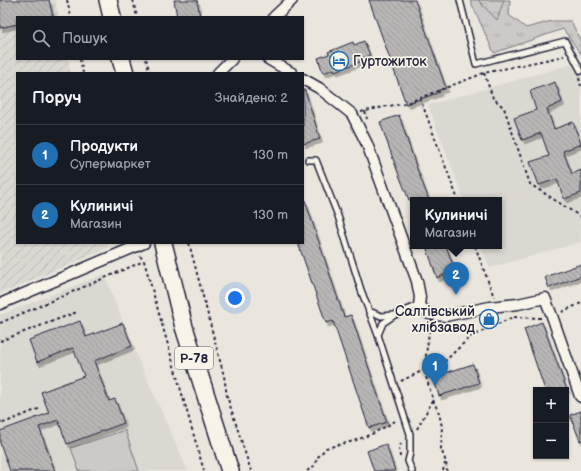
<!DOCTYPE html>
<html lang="uk">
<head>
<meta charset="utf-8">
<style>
  :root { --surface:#171b24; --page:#242831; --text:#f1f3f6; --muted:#9ea1a6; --line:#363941; --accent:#1f6fb2 }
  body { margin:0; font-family:"Balsamiq Sans",sans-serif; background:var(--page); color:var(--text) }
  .controls { position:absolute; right:12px; bottom:12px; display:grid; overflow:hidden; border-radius:0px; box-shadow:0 1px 3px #0004 }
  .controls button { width:36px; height:36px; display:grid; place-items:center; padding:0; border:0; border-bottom:1px solid var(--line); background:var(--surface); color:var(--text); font:20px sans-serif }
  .you { position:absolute; left:235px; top:298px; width:14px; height:14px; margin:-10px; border:3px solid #fff; border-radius:50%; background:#1a73e8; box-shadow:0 0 0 6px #1a73e833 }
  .badge { display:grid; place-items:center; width:26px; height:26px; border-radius:50%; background:var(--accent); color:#fff; font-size:13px; font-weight:700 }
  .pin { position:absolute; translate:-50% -33px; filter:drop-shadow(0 1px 2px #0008) }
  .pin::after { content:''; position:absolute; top:21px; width:14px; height:12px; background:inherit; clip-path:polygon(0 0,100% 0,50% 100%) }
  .popup { position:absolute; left:410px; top:197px; width:92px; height:52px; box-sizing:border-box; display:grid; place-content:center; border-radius:0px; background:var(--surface); filter:drop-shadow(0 1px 3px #0005); font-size:13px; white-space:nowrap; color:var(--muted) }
  .popup b { font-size:15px; color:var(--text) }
  .popup::after { content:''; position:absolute; left:50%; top:100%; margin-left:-8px; border:8px solid transparent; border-top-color:var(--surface) }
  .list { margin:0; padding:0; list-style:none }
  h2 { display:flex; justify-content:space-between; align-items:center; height:52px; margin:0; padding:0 16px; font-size:17px }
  h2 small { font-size:13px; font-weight:400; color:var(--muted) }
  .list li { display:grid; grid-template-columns:26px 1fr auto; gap:12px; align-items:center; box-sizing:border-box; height:60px; padding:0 16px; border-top:1px solid var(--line) }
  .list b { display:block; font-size:15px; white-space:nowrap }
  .list p { margin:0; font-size:13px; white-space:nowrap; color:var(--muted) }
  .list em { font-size:13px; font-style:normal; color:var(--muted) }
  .icon { flex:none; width:22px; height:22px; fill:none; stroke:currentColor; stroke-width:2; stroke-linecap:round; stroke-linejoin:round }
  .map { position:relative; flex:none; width:581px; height:471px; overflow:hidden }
  .search { position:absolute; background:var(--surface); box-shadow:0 1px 3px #0004; left:16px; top:16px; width:288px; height:44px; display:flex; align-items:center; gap:10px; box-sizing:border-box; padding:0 14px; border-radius:0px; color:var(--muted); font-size:15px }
  .panel { position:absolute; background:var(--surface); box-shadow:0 1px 3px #0004; left:16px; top:72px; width:288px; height:172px; border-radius:0px }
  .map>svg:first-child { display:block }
</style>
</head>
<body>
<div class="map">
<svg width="581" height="471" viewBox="0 0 581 471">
  <defs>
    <pattern id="industrial-furrows" width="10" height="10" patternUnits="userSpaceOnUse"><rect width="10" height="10" fill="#dbd8d2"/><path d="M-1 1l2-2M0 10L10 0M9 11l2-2" fill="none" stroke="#bcb9b5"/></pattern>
    <pattern id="grass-tufts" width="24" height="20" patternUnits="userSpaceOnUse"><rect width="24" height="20" fill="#cdc9c6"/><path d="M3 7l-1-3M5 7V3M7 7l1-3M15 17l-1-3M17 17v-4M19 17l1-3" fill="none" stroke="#b0acab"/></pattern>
    <pattern id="forest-crowns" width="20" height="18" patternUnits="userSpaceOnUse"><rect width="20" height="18" fill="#cdc9c6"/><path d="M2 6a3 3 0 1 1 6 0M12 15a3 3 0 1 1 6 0" fill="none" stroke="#b0acab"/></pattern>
    <pattern id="building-back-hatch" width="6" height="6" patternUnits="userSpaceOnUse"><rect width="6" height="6" fill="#b8b6b5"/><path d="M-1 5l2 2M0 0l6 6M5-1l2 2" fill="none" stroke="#9e9c9d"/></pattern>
    <filter id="shadow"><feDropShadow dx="2.5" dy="4" stdDeviation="0" flood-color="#0004"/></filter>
  </defs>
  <rect width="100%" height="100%" fill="#eae6de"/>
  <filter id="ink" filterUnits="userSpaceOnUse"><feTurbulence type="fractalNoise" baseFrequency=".025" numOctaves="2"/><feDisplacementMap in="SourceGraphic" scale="8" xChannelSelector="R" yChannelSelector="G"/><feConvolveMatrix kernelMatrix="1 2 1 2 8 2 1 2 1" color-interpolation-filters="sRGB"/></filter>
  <g filter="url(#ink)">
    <g fill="#dbd8d2">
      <polygon points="579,62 581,66 581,242 490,268 481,246 499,246 499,200 464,200 428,105"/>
      <polygon points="104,274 132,345 188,471 0,471 0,315"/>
    </g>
    <polygon fill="url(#industrial-furrows)" points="0,0 55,0 59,17 17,17 17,59 68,59 71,73 17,73 17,243 107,243 108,248 0,294"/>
    <polygon fill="url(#grass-tufts)" stroke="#787680" points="470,0 510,0 509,15 526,28 552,21 571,21 581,42 581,54 563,29 494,53"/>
    <polygon fill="url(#forest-crowns)" stroke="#787680" points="478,0 504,0 497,20"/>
    <polygon fill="#cdc9c6" stroke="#787680" points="125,430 139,471 79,471 71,448"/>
    <g fill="url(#building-back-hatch)" stroke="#22223b" filter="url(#shadow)">
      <polygon points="0,0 49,0 53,17 17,17 17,24 0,28"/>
      <polygon points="174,0 197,0 200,17 177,17"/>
      <polygon points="369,0 415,0 446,88 439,90 440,92 406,104"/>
      <polygon points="364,41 370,55 359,60 360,62 335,71 334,69 323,73 318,58 329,54 328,52 353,42 354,45"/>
      <polygon points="555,82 562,102 547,109 554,129 573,122 581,144 563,151 572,174 581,170 581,193 564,199 557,179 539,185 530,162 549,156 541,133 522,140 514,118 536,110 530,91"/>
      <polygon points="303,90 305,90 320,139 303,144"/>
      <polygon points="399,115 415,163 429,200 409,200 397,170 380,122"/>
      <polygon points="305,200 344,317 351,315 387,422 369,428 333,321 326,323 298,243 303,243 303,201"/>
      <polygon points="426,246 446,246 455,270 437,278"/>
      <polygon points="581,264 581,276 549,288 545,277"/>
      <polygon points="80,321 86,337 123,323 132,346 94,361 109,401 115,399 124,423 67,444 58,420 39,427 55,471 10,471 0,443 0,431 49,413 41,392 84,376 73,348 37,362 29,340"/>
      <polygon points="542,322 567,390 545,390 524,329"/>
      <polygon points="473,364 479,383 439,396 433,377"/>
      <polygon points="581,411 581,441 580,441 570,415"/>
      <polygon points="386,444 395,471 374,471 367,451"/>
    </g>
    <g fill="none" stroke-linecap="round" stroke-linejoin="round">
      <g stroke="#22223b" stroke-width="8">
        <g id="service">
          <polyline points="460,0 476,64 565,41 581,71"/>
          <polyline points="308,160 316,160 338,216 361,290 378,335"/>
          <polyline points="369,311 381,316 394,315"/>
          <polyline points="412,471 408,461 410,453 410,434 378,335 383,323 395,315 419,305"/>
        </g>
      </g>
      <g stroke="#22223b" stroke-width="13">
        <g id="minor">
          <polyline points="274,17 292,0"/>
          <polyline points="268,59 292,73"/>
          <polyline points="218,73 232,59"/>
          <polyline points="303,79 319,88 352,114 367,144 417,281 420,297 419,305 429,314 445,316 490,307 518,304 545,298 552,316 580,396 581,397"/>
          <polyline points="0,304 144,243"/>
        </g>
      </g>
      <g stroke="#22223b" stroke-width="20">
        <g id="trunk">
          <polyline points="108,0 112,17"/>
          <polyline points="121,59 125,73"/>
          <polyline points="163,243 184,327 230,471"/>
        </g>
      </g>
      <g stroke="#22223b" stroke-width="2" stroke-dasharray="3 3" stroke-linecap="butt">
        <polyline points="67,0 71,17"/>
        <polyline points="133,0 137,17"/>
        <polyline points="80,59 83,73"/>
        <polyline points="146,59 150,73"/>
        <polyline points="484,73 493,98 504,108 530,184 581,217"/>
        <polyline points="579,78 581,86"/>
        <polyline points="420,98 458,200"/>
        <polyline points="365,111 367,119"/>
        <polyline points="361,112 388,106 404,104 484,73 564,56"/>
        <polyline points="189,243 224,376 227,396 251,471"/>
        <polyline points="475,246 494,297"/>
        <polyline points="140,256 144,261 204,471"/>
        <polyline points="562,312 581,303"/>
        <polyline points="0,323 144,261"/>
        <polyline points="0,341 77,312"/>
        <polyline points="401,381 424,370 441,365 470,337 513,317 541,318"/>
        <polyline points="433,400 439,413 442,427 441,449 446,462 447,471"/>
        <polyline points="0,420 1,424 41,408"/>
        <polyline points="417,429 433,400 424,370 430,325"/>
        <polyline points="400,457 399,448 401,444"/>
        <polyline points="307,471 314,466 318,457 326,448 354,441 374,433 397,420"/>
        <polyline points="443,471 445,463"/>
      </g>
      <use href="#service" stroke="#f7f3e8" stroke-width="5"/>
      <use href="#minor" stroke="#f7f3e8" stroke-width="10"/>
      <use href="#trunk" stroke="#f7f3e8" stroke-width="17"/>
    </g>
  </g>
  <defs>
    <g id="hotel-ring" transform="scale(1)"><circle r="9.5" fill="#f7f3e8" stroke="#1f6fb2" stroke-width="1.5"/><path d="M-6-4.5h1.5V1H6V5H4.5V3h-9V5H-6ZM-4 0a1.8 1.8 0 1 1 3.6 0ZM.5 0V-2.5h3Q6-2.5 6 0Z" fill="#1f6fb2"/></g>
    <g id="shop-ring" transform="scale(1)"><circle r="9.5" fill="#f7f3e8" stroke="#1f6fb2" stroke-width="1.5"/><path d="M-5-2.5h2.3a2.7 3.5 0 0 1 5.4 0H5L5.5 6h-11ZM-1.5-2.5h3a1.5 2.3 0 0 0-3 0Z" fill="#1f6fb2"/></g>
  </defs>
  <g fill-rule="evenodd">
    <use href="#hotel-ring" x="339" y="61"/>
    <use href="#shop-ring" x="489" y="319"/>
  </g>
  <g text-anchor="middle" stroke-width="3.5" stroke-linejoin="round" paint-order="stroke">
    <rect fill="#f7f3e8" stroke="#62616f" stroke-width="1" x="175" y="347" width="38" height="22" rx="3"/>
    <g font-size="13" font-weight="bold" fill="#22223b">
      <text x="194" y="363">Р-78</text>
    </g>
    <g font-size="14" fill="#22223b" stroke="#f7f3e8" text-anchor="start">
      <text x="353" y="66">Гуртожиток</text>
      <text x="475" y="316" text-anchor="end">Салтівський<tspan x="475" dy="16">хлібзавод</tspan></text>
    </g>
  </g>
</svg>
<div class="controls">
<button>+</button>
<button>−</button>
</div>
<div class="you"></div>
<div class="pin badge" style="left:435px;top:386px">1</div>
<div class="pin badge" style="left:456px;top:295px">2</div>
<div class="popup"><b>Кулиничі</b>Магазин</div>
<div class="search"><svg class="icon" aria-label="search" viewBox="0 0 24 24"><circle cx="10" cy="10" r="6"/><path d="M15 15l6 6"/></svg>Пошук</div>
<section class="panel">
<h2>Поруч<small>Знайдено: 2</small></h2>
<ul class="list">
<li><span class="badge">1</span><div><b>Продукти</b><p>Супермаркет</p></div><em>130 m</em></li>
<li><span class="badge">2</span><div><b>Кулиничі</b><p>Магазин</p></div><em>130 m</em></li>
</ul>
</section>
</div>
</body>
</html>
